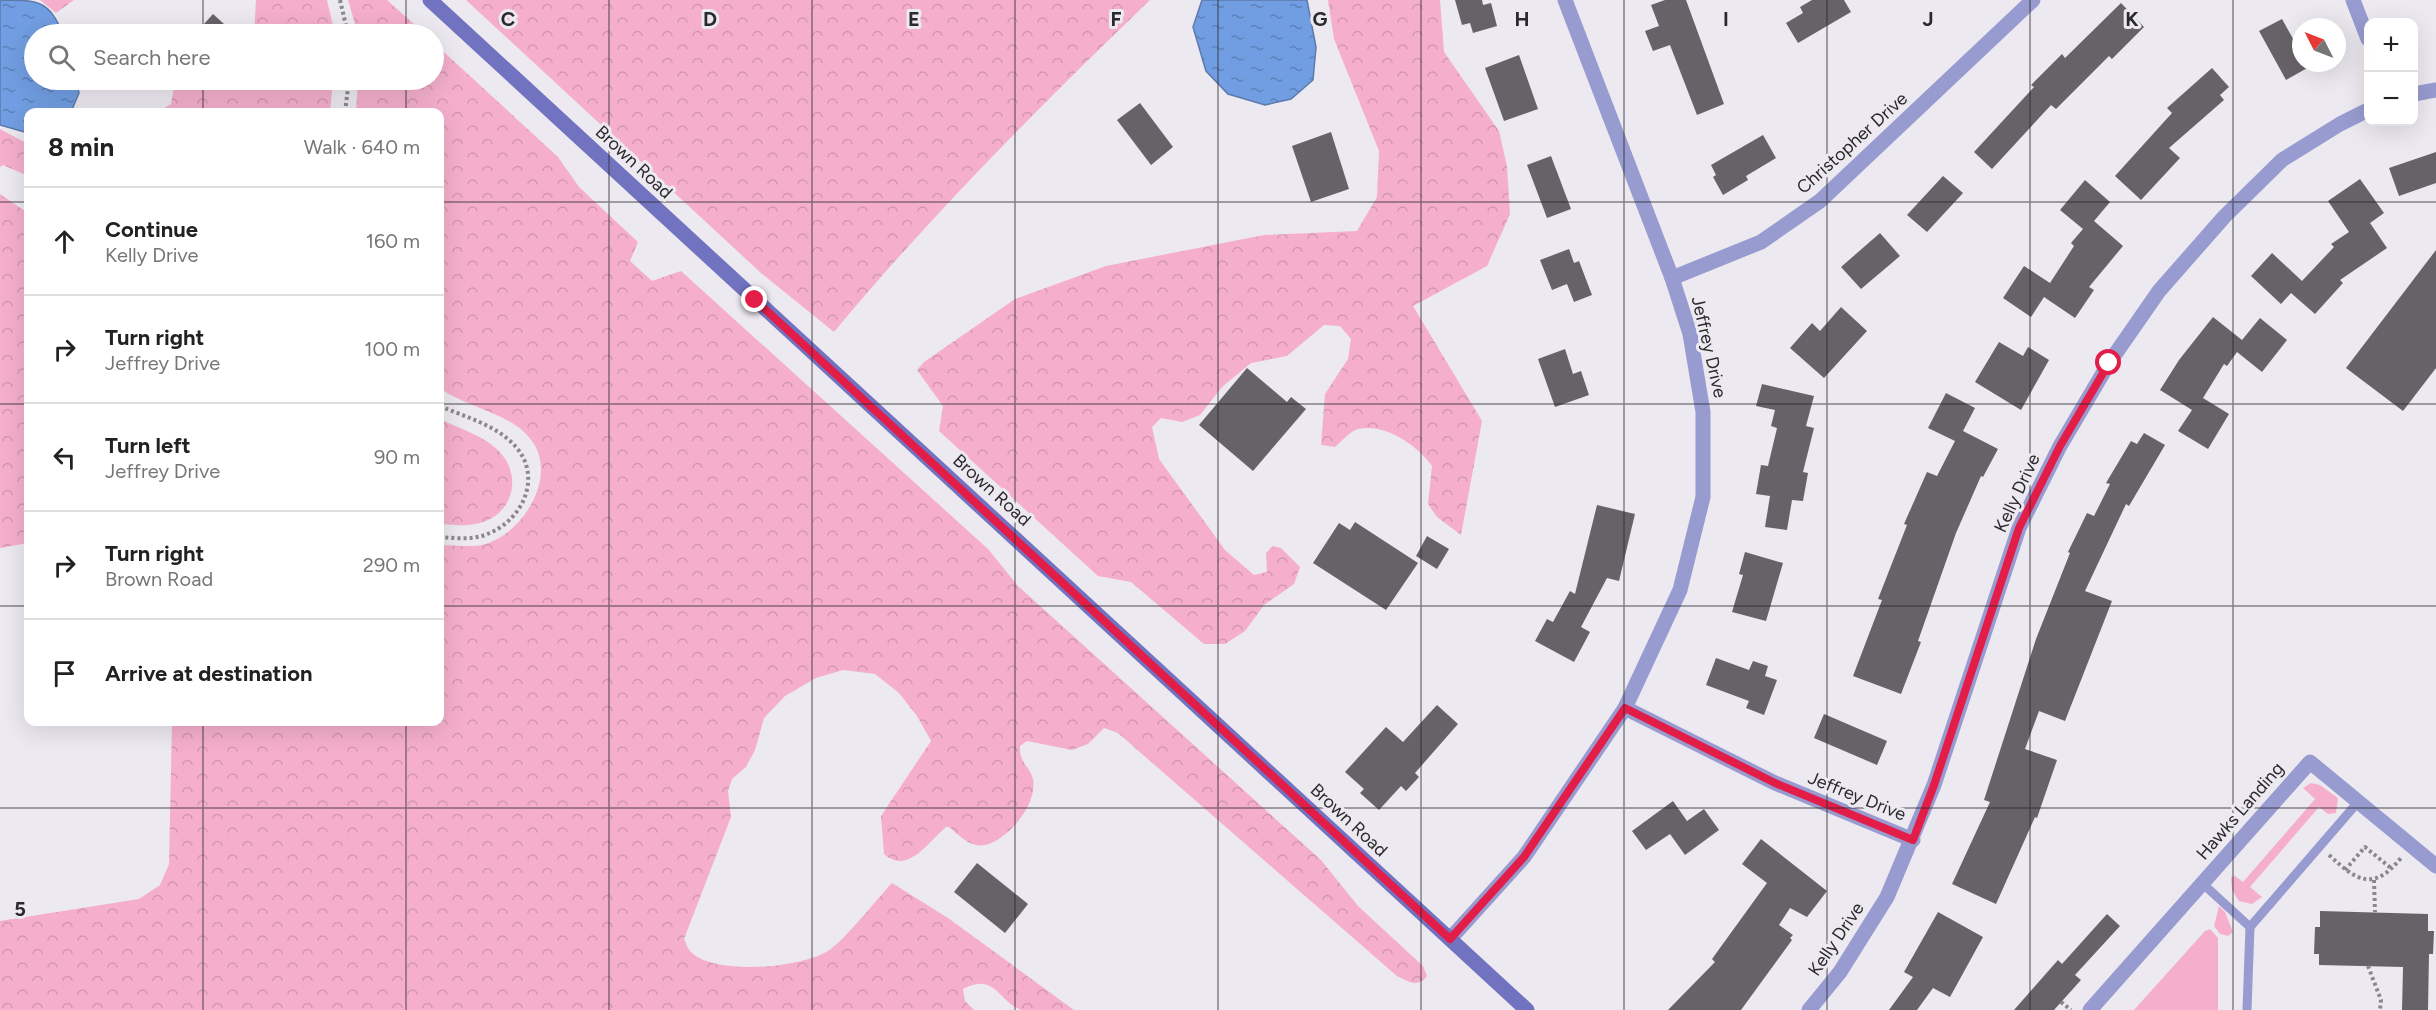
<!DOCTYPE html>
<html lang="en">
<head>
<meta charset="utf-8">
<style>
  :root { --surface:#fff; --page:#f2f2f2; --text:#222; --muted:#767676; --line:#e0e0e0 }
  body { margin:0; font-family:Figtree,sans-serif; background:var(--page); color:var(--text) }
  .controls { position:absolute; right:18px; top:18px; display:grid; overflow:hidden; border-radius:12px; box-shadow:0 6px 24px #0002 }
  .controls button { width:54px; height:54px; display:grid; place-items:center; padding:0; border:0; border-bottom:2px solid var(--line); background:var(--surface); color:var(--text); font:30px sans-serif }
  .compass { position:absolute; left:2292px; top:18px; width:54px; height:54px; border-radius:50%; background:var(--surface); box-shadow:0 6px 24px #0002; rotate:312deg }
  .stop { position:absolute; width:18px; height:18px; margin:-14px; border:4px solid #e11d48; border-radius:50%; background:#fff }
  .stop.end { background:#e11d48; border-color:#fff; box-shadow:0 2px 6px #0008 }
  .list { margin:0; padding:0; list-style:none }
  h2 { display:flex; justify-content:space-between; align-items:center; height:78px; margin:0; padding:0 24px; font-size:26px }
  h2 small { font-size:20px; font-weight:400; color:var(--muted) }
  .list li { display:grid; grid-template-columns:39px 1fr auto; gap:18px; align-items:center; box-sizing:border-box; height:108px; padding:0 24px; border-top:2px solid var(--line) }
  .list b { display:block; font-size:22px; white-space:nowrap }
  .list p { margin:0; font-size:20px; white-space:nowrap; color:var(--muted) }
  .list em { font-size:20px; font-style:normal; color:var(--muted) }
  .icon { flex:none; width:33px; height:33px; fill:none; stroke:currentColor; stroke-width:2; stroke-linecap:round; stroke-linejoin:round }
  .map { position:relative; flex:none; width:2436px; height:1010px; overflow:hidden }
  .search { position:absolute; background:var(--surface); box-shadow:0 6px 24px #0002; left:24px; top:24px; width:420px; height:66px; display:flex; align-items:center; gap:15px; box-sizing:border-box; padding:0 21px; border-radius:33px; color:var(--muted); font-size:22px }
  .panel { position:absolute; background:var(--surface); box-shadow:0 6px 24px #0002; left:24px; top:108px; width:420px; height:618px; border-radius:12px }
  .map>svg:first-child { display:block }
</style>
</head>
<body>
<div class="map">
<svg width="2436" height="1010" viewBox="0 0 2436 1010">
  <defs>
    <pattern id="forest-crowns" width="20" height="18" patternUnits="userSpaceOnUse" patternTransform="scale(1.5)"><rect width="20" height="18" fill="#f5afcc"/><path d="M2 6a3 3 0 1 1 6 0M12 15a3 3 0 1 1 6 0" fill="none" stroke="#d297af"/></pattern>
    <pattern id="water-ripples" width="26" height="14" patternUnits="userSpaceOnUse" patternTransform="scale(1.5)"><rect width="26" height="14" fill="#719ee2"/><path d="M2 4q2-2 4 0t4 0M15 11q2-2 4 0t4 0" fill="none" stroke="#5d81b7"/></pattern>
  </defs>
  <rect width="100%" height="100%" fill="#ece9f0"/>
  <g fill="#f5afcc">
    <polygon points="2311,783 2320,785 2338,798 2336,813 2328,814 2319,807 2250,887 2262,897 2252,904 2239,901 2232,890 2231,877 2235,876 2243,882 2315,799 2303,788"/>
    <polygon points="2219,906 2225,912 2233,932 2228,936 2220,934 2214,926"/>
    <polygon points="2210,929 2218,938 2218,1010 2134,1010 2205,931"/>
  </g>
  <g fill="url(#forest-crowns)">
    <polygon points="40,0 74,0 56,13"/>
    <polygon points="256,0 327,0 335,34 254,34"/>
    <polygon points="348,0 387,0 425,34 358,34"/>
    <path d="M466,0h684c-110,106 -219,215 -316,332l-73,-59z"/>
    <path d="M1328,0h112l4,52 55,79 8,35 3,48 -23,52 -74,40 69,115 -21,114 -24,-18 -9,-13 4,-38c-15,-21 -47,-43 -74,-37 -8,2 -17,13 -23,18l-14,-2 4,-51 23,-35 3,-20 -11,-13 -16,-1 -37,31 -36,7 -29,24 -22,28 -18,7 -21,-4 -9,9 7,32 66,91 29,25 13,-3 -1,-19 7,-7 8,2 19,19 -6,17 -30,21 -19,26 -20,13h-21l-73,-62 -33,-6 -159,-145 4,-25 -26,-36 7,-8 91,-63 91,-33 158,-31 93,-4 20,-34 2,-46 -45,-112z"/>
    <path d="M434,43l124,114 21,30 59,55 -8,19 22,20 29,-10 307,278 30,37 303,274 37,46 65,60 4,10c-9,12 -18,6 -30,0l-279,-243 -14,-5 -16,16 -16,6 -45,-9 -7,5c-1,17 9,19 13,33 5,25 -25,61 -48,66 -15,3 -26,-10 -36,-18h-3c-19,16 -38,48 -62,27l-3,-38 50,-75 -14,-25 -18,-23 -24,-19 -32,-4 -27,8 -31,18 -21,22 -9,32 -9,17 -14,12 -4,12 3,26 -47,122c2,5 5,12 9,15 27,21 107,14 135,-3 16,-10 49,-52 64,-68l56,35 126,92c-12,0 -42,0 -53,0 -23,-9 -26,-38 -58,-21l2,12 9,9h-974v-89l139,-22 21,-14 9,-21 3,-142h268v-177c13,0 33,3 46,-1 36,-11 70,-64 48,-100 -20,-32 -67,-35 -94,-56v-276h-84l2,-32h76z"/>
    <polygon points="175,80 333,80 330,112 158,112 171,104"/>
    <polygon points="0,129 28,144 28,176 3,165 0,167"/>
    <polygon points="0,194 28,213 28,543 0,548"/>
    <path d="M440,419c20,10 49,18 63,37 17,22 10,54 -17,65 -15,6 -31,4 -46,3z"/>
  </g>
  <g fill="url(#water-ripples)" stroke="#5c7bab" stroke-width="1.5">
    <path d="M0,0c38,0 49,0 63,34h-29v46h42l3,13 -8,19h-43v21l-28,-8z"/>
    <polygon points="1202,0 1307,0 1316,47 1313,80 1291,99 1265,105 1228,94 1206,71 1193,27"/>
  </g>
  <g fill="#676267">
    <polygon points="1455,0 1482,0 1483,5 1491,3 1497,26 1473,33 1470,23 1462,25"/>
    <polygon points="1665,0 1686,0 1724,104 1697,115 1670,45 1653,51 1645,31 1659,26 1651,5"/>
    <polygon points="1812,0 1844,0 1851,12 1798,43 1786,23 1803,13 1800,7"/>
    <polygon points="2121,3 2144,27 2112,59 2109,56 2056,109 2051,105 1992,169 1974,152 2034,87 2031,85 2062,54 2065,58"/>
    <polygon points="213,14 235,34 195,34"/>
    <polygon points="2282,19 2301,53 2301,63 2307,63 2309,67 2286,80 2259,31"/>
    <polygon points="1519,55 1538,109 1504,121 1485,68"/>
    <polygon points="2212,68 2229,87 2220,95 2224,100 2169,148 2180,158 2141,200 2115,176 2172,113 2167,108"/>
    <polygon points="1140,103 1173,147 1151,165 1117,120"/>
    <polygon points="1331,132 1349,189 1311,202 1292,146"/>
    <polygon points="1763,135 1776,158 1746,176 1748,180 1723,195 1713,177 1716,175 1711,165"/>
    <polygon points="2436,152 2436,183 2399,196 2389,168"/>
    <polygon points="1551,156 1571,209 1547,218 1527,165"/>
    <polygon points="1943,176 1963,193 1927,232 1907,215"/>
    <polygon points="2360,179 2384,213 2370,223 2387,248 2340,280 2343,283 2315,314 2291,293 2301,282 2281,304 2251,276 2272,253 2302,281 2334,247 2331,244 2349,232 2328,201"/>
    <polygon points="2085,180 2110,202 2094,221 2123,246 2089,287 2094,290 2075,318 2044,297 2031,317 2003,298 2024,266 2050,283 2074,246 2071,243 2083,229 2060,210"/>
    <polygon points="1880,233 1900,256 1861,289 1841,267"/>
    <polygon points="1569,249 1574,263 1579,261 1592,295 1574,302 1567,284 1552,290 1540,260"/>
    <polygon points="2436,250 2436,368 2403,411 2346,368"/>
    <polygon points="1841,307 1867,331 1824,378 1790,348 1812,323 1820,331"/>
    <polygon points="2213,317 2242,340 2260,318 2287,340 2262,372 2237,352 2227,366 2224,364 2203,398 2229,414 2208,449 2178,431 2192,410 2160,390 2179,360"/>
    <polygon points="1999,342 2023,356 2028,347 2049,360 2021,410 1975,382"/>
    <polygon points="1565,349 1573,374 1581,371 1589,395 1555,407 1538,359"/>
    <polygon points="1247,368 1287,402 1291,397 1306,409 1253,471 1199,425"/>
    <polygon points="1762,384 1814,396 1806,426 1814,428 1803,472 1808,473 1803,501 1792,500 1787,530 1765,527 1770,496 1756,494 1761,465 1768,466 1777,428 1771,426 1775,410 1756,406"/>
    <polygon points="1946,393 1975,408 1963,431 1998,449 1983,477 1981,476 1956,533 1918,641 1921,642 1901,694 1853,676 1882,600 1878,599 1907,525 1904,524 1927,472 1937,476 1955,441 1928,428"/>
    <polygon points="2144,433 2165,445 2129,506 2126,504 2085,591 2112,601 2065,721 2039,711 2025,749 2057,760 2037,818 2035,817 1996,904 1952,884 1990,802 1984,800 2036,639 2070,553 2068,552 2087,513 2094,516 2110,484 2106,483 2131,441 2137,444"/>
    <polygon points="1597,505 1635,514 1619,581 1607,578 1581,627 1590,632 1574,662 1535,641 1547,619 1553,622 1570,591 1575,594"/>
    <polygon points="1355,522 1418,563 1386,610 1313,563 1339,523 1350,530"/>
    <polygon points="1427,536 1449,549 1437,569 1416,556"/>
    <polygon points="1745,552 1783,563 1766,621 1732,612 1743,575 1739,574"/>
    <polygon points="1716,658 1749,670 1753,661 1768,666 1765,676 1777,680 1764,715 1746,708 1749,701 1706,685"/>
    <polygon points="1437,705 1458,724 1415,773 1419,777 1406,791 1401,786 1379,810 1360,793 1364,789 1345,772 1386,727 1403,742"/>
    <polygon points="1824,714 1887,741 1877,765 1814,738"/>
    <polygon points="1673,801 1687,821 1704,809 1719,830 1685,855 1670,834 1646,850 1632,831"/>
    <polygon points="1761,839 1827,891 1807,917 1790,908 1779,925 1793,935 1790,938 1792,940 1741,1010 1668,1010 1715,962 1712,959 1767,883 1742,864"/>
    <polygon points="977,863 1028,904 1005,933 954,892"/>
    <polygon points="2320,911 2428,914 2428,931 2434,931 2433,954 2429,954 2428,1010 2402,1010 2403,967 2319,965 2319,954 2314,954 2315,927 2320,927"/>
    <polygon points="1938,912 1983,937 1950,997 1933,988 1917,1010 1889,1010 1913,977 1904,972"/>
    <polygon points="2107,914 2120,926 2075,975 2081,980 2054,1010 2014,1010 2058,960 2062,964"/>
  </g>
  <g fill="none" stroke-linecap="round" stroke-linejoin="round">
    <g stroke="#8a888d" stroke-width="4" stroke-dasharray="3 3" stroke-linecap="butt">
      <polyline points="340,0 348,34"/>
      <polyline points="345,112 349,80"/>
      <path d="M440,406c25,11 57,19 76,41 27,31 6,75 -31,88 -14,5 -31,3 -45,2"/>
      <path d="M2329,855c28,26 44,37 72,3"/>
      <polyline points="2345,870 2365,847 2392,869"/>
      <polyline points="2374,880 2375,912"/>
      <polyline points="2368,966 2381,1000 2380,1010"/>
      <polyline points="2061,1002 2071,1010"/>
    </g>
    <g stroke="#989bd0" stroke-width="9">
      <polyline points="2202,883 2250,927 2247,1010"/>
      <polyline points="2250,927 2358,802"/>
    </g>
    <g stroke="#989bd0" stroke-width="15">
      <polyline points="2353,0 2368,39"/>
      <polyline points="2414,94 2436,90"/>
      <polyline points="1672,278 1761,242 1820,201 2033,0"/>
      <polyline points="1625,708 1775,783 1913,840"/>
      <polyline points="1450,939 1524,857 1625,708 1680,590 1703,497 1703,412 1690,334 1672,278 1565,0"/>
      <polyline points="1809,1010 1840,972 1887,897 1934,785 2019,528 2060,446 2109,363 2159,291 2224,217 2282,160 2340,124 2368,110"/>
      <polyline points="2090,1010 2310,762 2436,866"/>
    </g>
    <polyline stroke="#7172c0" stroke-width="15" points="430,0 1527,1010"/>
  </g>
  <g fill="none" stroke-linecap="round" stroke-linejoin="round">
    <polyline stroke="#e11d48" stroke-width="8" points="755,300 1450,939 1524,857 1625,708 1775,783 1913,840 1934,785 2019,528 2060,446 2109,363"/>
  </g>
  <path fill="none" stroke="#2a292b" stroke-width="1.5" stroke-opacity="0.55" d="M203,0v34M406,0v34M609,0v1010M812,0v1010M1015,0v1010M1218,0v1010M1421,0v1010M1624,0v1010M1827,0v1010M2030,0v1010M2233,0v1010M203,80v32M406,80v32M0,202h28M440,202h1996M0,404h28M440,404h1996M0,606h28M440,606h1996M203,722v288M406,722v288M0,808h2436"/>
  <g text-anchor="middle" stroke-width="6" stroke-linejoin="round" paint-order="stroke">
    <g font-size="18" fill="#2a292b" stroke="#ece9f0">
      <text transform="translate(1852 143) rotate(-42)" y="6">Christopher Drive</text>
      <text transform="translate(634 162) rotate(43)" y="6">Brown Road</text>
      <text transform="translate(1709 347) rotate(77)" y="6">Jeffrey Drive</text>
      <text transform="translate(992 490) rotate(42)" y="6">Brown Road</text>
      <text transform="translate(2017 493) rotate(-65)" y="6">Kelly Drive</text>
      <text transform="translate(1857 796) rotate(22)" y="6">Jeffrey Drive</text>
      <text transform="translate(2240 811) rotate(-49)" y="6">Hawks Landing</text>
      <text transform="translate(1349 820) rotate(43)" y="6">Brown Road</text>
      <text transform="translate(1836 939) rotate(-56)" y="6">Kelly Drive</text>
    </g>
  </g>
  <g font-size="20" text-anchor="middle" font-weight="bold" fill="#2a292b" stroke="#ece9f0" stroke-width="6" stroke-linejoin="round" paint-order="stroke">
    <text x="508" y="26">C</text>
    <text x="710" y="26">D</text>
    <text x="914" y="26">E</text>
    <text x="1116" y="26">F</text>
    <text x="1320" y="26">G</text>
    <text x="1522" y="26">H</text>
    <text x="1726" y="26">I</text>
    <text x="1928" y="26">J</text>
    <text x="2132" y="26">K</text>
    <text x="20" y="916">5</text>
  </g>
</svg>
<div class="controls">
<button>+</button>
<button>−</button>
</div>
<svg class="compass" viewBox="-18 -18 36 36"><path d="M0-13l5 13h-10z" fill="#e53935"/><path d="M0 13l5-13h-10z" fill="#767676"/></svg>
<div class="stop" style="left:2109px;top:363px"></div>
<div class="stop end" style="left:755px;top:300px"></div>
<div class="search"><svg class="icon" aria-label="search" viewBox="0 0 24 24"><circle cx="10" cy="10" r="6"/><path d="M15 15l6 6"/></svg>Search here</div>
<section class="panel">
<h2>8 min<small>Walk · 640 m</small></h2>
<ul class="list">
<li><svg class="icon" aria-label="ahead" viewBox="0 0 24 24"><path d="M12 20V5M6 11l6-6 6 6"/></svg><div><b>Continue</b><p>Kelly Drive</p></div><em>160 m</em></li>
<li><svg class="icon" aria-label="right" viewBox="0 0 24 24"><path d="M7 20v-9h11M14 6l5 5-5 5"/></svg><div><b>Turn right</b><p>Jeffrey Drive</p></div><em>100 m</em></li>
<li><svg class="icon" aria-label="left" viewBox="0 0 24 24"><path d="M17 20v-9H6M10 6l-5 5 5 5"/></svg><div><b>Turn left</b><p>Jeffrey Drive</p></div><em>90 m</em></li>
<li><svg class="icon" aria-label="right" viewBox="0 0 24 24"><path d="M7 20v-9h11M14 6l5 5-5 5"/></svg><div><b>Turn right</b><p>Brown Road</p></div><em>290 m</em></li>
<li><svg class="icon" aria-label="arrive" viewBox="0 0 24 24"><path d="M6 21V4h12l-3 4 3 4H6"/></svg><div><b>Arrive at destination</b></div></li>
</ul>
</section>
</div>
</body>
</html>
